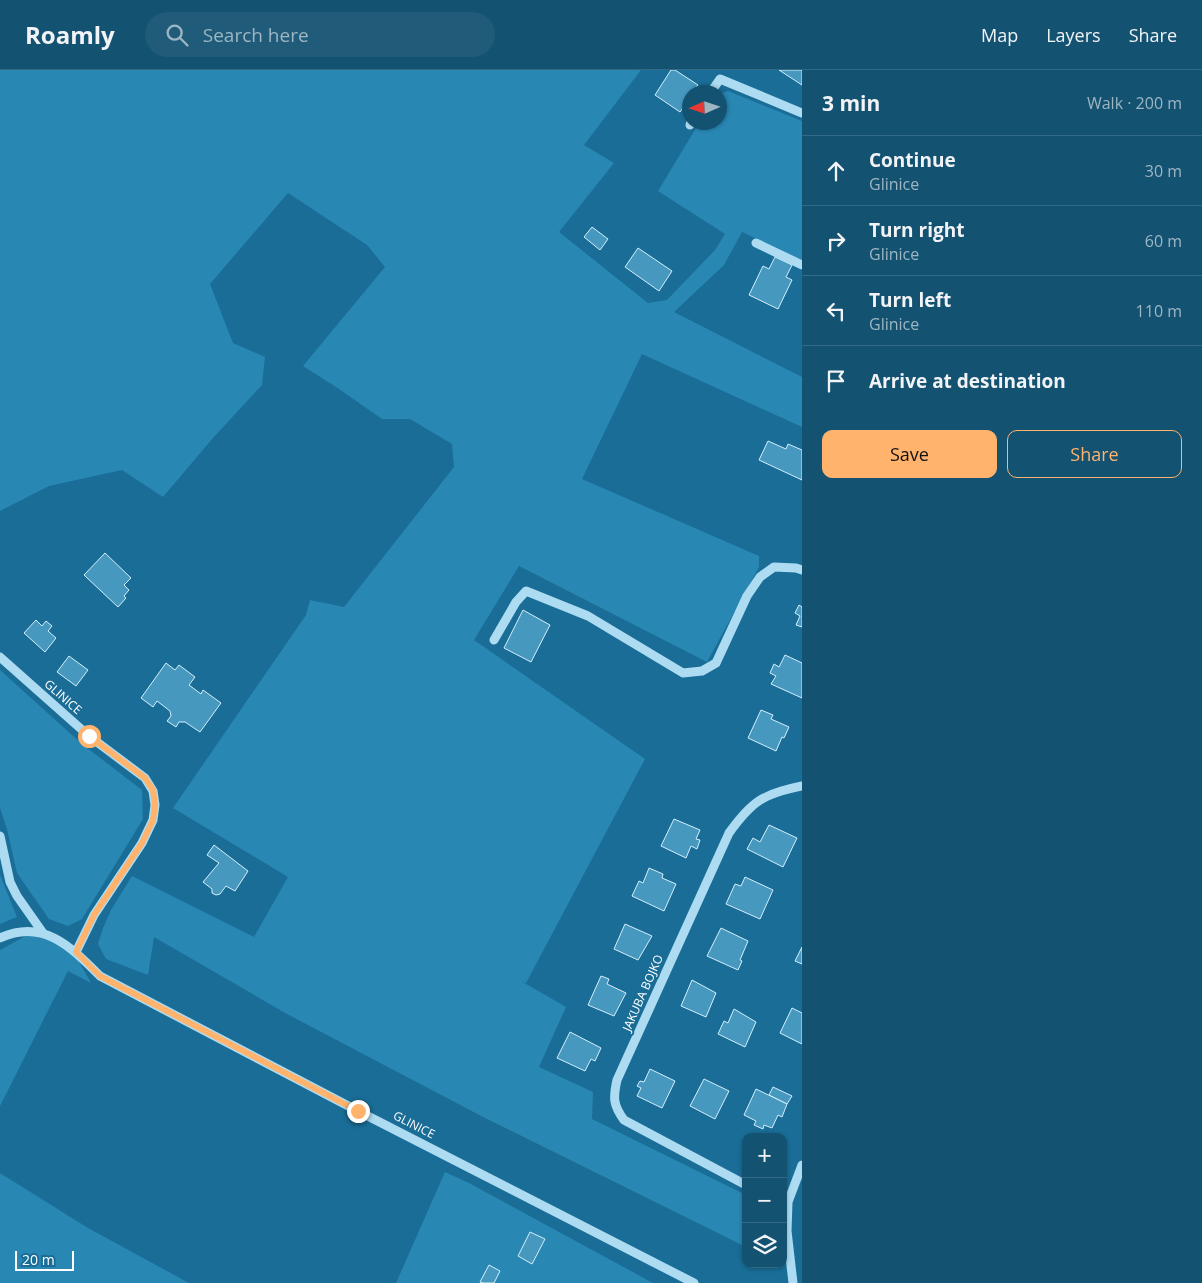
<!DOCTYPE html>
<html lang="en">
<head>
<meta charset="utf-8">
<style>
  :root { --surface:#135271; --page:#205c79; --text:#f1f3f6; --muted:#9db6c3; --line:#326984; --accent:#ffb36d }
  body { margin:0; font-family:"Open Sans",sans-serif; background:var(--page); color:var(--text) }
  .controls { position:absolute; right:15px; bottom:15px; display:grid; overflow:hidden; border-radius:10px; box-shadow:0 1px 4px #0004 }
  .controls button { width:45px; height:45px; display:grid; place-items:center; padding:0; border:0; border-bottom:1px solid var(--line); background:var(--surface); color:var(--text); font:25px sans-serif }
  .compass { position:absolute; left:682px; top:15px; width:45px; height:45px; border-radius:50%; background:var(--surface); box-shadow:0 1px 4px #0004; rotate:267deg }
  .scale { position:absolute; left:15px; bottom:12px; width:59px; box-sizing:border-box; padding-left:5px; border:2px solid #fff; border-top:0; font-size:14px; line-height:18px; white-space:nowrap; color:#fff; -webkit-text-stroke:4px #196d97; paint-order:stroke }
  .stop { position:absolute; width:15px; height:15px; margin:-11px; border:4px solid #ffb36d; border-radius:50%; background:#fff }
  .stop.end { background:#ffb36d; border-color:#fff; box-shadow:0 1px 5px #0008 }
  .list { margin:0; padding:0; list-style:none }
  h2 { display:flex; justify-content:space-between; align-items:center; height:65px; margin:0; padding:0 20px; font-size:21px }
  h2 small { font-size:16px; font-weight:400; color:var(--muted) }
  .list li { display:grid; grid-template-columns:32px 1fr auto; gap:15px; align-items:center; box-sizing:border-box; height:70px; padding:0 20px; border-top:1px solid var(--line) }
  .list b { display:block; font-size:19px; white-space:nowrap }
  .list p { margin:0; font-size:16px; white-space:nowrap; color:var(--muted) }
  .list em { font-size:16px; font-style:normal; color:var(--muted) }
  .actions { display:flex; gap:10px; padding:15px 20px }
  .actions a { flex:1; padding:11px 0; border:1px solid var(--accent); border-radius:10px; text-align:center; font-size:18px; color:var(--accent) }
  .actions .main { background:var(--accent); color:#111 }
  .icon { flex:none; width:28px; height:28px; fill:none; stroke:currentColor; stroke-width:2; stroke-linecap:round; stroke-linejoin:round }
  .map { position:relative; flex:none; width:802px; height:1213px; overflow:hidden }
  header { display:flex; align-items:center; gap:30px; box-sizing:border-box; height:70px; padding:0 25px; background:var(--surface); border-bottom:1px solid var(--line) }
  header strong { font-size:24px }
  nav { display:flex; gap:28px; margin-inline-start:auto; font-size:18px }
  .search { width:350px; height:45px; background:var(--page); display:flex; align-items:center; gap:12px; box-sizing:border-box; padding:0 18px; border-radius:28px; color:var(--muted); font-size:19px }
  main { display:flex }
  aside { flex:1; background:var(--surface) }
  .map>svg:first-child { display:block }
</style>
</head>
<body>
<header>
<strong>Roamly</strong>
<div class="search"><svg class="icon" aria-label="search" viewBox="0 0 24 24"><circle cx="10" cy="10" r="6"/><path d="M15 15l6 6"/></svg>Search here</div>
<nav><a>Map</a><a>Layers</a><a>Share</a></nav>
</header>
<main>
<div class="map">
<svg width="802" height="1213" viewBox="0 0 802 1213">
  <rect width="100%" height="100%" fill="#196d97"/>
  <g fill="#2987b4">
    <polygon points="0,0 641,0 584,75 614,93 559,162 648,233 667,230 715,180 725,164 658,121 699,53 720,52 720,24 728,21 802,51 802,190 742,162 724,195 674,242 802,307 802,357 642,284 582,409 759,486 759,497 707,592 519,496 474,570 645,689 526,913 521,911 566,937 539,997 593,1022 592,1049 746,1125 746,1177 485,1048 287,944 154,867 148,905 106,889 98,874 103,858 111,840 132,806 254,867 288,807 173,738 306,545 310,530 344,537 454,397 452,374 410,349 382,349 339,319 303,296 385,197 367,175 288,123 210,214 233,273 265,287 262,315 213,368 163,427 122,400 49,416 0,441"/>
    <polygon points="0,600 82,674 142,720 143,749 82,849 68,856 49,849 17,803 7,759 0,738"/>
    <polygon points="0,805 17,847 0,854"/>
    <polygon points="31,863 50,868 77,888 91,913 68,901 0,1036 0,880"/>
    <polygon points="445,1102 469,1113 653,1213 396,1213"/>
    <polygon points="0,1103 88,1158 189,1213 0,1213"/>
  </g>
  <g fill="#4698bf" stroke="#d4effb">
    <polygon points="671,0 675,0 698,15 693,22 690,22 690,28 680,42 655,25"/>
    <polygon points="779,0 802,0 802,15"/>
    <polygon points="592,157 608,169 600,180 584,167"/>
    <polygon points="638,178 672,201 659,221 625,197"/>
    <polygon points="775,187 792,195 786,207 792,210 778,239 749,225 763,196 769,199"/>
    <polygon points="768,371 786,379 788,374 802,380 802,410 759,390"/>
    <polygon points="105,483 131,508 124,515 129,520 124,526 126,528 118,537 84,505"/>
    <polygon points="799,535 802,537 802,557 796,555 800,546 795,543"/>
    <polygon points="523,540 550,555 531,592 504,578"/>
    <polygon points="36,550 42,556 46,551 52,556 48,561 56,568 45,582 24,563"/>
    <polygon points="785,585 802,593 802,628 771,614 776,606 770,603 774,594 779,597"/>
    <polygon points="69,586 88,600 76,616 57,602"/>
    <polygon points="166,593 175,600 179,595 195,607 189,615 201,624 203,620 221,633 200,662 185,652 179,652 176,657 167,651 171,646 170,641 157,631 153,637 141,628"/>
    <polygon points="761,640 773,645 771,649 789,657 784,668 782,667 776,681 748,668"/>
    <polygon points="674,749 700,760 696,769 700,770 697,779 691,776 686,788 661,776"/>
    <polygon points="769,755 797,768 783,797 747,779 753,768 760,772"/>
    <polygon points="214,775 248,801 235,821 226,816 220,824 216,825 212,823 212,819 203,812 219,793 207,785"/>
    <polygon points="649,798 663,804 662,808 676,814 664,841 632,826 639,811 643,813"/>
    <polygon points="745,807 773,820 760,849 726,834 735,814 741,816"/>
    <polygon points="625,854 652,866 638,890 614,879"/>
    <polygon points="721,858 748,871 740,890 742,891 738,900 707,886"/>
    <polygon points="802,877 802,894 795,891"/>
    <polygon points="601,906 609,909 607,914 626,923 614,946 588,935"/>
    <polygon points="692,910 716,923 706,947 681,936"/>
    <polygon points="792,938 802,943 802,974 780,963"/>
    <polygon points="734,939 756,952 745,977 718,964 724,951 728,953"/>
    <polygon points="570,962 601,978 595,991 591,989 585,1001 557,988"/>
    <polygon points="650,999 675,1011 662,1038 637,1026 641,1018 637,1016 640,1011 644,1012"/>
    <polygon points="704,1009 729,1021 715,1049 690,1036"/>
    <polygon points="773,1017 792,1026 787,1034 769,1025"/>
    <polygon points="756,1019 787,1034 782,1047 778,1045 772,1058 764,1055 763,1059 754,1055 756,1051 744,1045"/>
    <polygon points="530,1162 545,1169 532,1194 518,1186"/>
    <polygon points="489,1195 500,1201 494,1213 483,1213 480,1212"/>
  </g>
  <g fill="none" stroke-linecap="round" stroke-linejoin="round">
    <g stroke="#addbf1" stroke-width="9">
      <polyline points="711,22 720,9 802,43"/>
      <polyline points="690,55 691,52"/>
      <polyline points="756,173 802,195"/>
      <polyline points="494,570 516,532 526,521 588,546 683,603 702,601 716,593 747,526 760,507 774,497 796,498 802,500"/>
      <polyline points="0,587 89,666 145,708 153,721 155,735 153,750 142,773 94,845 76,882"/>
      <polyline points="0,766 10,812 17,826 43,863"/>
      <path d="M0,868c43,-20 71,9 100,38l258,135 336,172"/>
      <path d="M746,1115l-122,-65c-11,-15 -11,-22 -7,-40l112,-247c23,-32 34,-39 73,-47"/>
      <polyline points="793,1213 787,1161 788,1132 802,1095"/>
    </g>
  </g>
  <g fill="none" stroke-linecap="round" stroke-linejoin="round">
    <polyline stroke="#ffb36d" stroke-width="6" points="89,666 145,708 153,720 155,735 153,750 142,773 94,845 76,882 100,906 358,1041"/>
  </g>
  <g text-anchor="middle" stroke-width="4" stroke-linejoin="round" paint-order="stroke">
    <g font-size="12" fill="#fff" stroke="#196d97">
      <text transform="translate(63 627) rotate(41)" y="4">GLINICE</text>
      <text transform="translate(643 923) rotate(-66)" y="4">JAKUBA BOJKO</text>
      <text transform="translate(414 1055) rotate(27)" y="4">GLINICE</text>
    </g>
  </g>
</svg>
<div class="controls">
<button>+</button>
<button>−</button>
<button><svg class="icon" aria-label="layers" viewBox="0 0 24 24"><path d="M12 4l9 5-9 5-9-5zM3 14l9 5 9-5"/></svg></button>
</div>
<svg class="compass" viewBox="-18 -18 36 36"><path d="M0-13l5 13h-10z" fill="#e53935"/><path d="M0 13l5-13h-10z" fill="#9db6c3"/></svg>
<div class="scale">20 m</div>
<div class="stop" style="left:89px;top:666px"></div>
<div class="stop end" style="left:358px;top:1041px"></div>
</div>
<aside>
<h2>3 min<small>Walk · 200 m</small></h2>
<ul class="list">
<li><svg class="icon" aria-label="ahead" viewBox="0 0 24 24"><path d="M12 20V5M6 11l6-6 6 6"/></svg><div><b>Continue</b><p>Glinice</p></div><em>30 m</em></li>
<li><svg class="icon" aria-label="right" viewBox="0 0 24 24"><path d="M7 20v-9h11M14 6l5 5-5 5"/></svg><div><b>Turn right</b><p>Glinice</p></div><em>60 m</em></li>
<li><svg class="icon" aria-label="left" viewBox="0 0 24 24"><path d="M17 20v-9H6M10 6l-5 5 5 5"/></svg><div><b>Turn left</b><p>Glinice</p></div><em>110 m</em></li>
<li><svg class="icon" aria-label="arrive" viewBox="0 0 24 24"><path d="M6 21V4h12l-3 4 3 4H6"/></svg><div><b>Arrive at destination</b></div></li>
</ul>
<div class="actions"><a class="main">Save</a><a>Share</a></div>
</aside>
</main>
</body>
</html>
